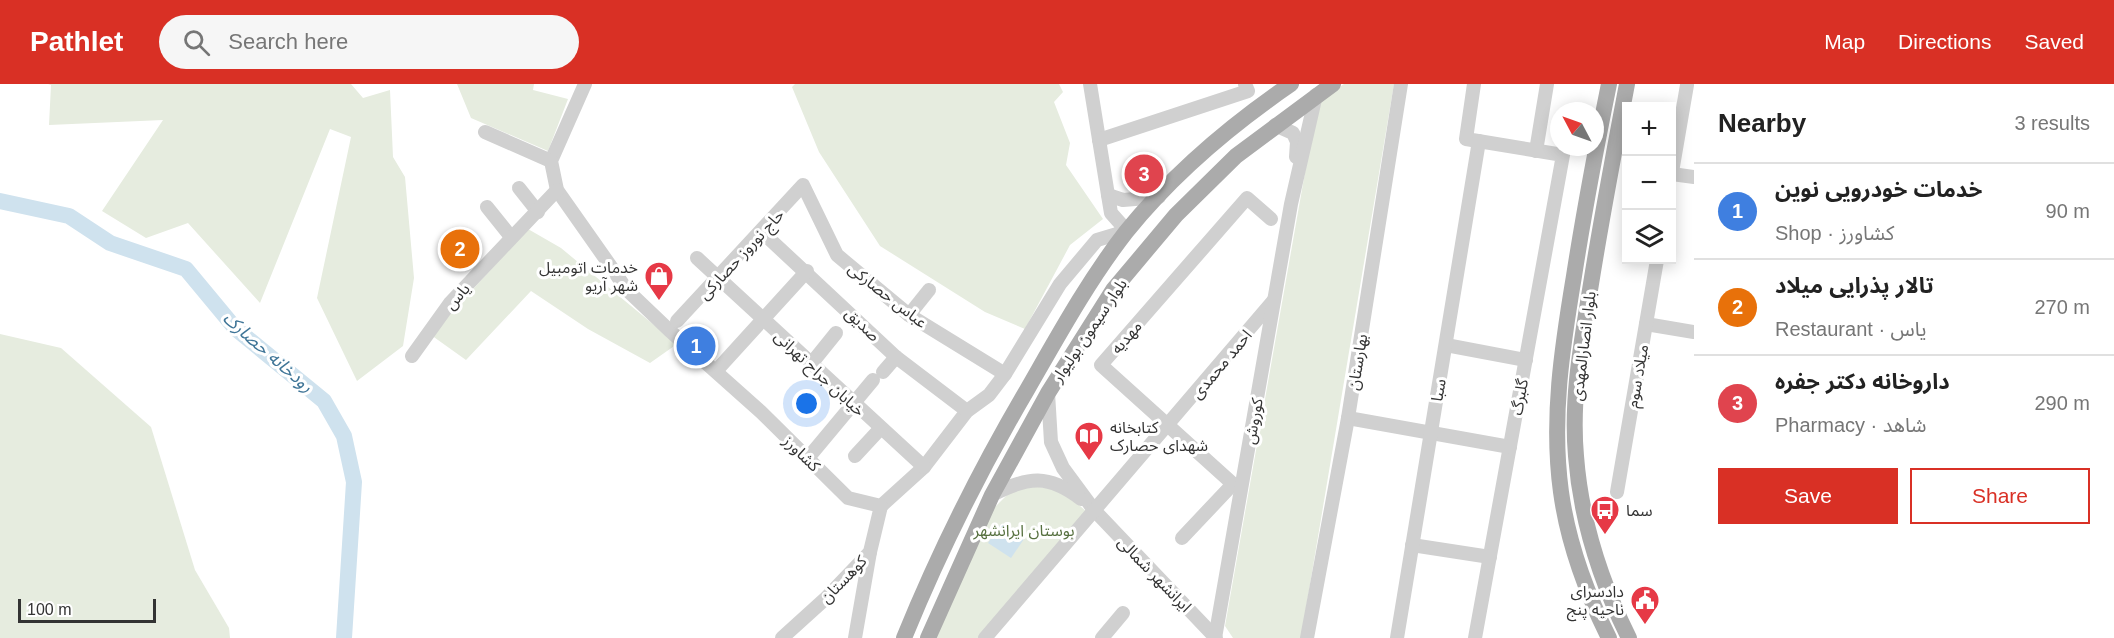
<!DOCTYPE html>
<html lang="en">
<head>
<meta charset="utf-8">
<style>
  :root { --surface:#fff; --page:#f6f6f6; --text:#222; --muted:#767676; --line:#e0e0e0; --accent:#d93025 }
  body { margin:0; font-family:Helvetica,"Noto Sans Arabic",sans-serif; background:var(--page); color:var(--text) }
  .controls { position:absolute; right:18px; top:18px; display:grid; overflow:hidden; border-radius:0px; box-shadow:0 3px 15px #0003 }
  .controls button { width:54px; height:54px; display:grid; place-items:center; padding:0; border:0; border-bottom:2px solid var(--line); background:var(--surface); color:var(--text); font:30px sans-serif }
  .compass { position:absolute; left:1550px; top:18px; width:54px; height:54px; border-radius:50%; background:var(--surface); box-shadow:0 3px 15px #0003; rotate:311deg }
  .scale { position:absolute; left:18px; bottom:15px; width:138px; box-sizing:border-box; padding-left:6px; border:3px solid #333; border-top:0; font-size:16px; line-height:21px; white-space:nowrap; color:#333; -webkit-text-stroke:4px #fff; paint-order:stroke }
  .you { position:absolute; left:807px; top:320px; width:21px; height:21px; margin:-15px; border:4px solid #fff; border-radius:50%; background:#1a73e8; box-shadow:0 0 0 9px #1a73e833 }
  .badge { display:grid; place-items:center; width:39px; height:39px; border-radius:50%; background:var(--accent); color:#fff; font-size:20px; font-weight:700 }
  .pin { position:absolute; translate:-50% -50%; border:3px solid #fff; box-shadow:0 2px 6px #0006 }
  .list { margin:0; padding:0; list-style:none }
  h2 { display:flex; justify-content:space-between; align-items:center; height:78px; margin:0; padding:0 24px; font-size:26px }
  h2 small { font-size:20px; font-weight:400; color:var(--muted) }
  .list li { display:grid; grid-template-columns:39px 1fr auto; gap:18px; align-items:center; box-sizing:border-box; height:96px; padding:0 24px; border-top:2px solid var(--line) }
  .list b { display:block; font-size:22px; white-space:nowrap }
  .list p { margin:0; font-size:20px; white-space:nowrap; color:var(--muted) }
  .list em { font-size:20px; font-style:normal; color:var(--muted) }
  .actions { display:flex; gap:12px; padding:18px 24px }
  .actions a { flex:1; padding:14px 0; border:2px solid var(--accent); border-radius:0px; text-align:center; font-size:21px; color:var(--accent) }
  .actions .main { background:var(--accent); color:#fff }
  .icon { flex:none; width:33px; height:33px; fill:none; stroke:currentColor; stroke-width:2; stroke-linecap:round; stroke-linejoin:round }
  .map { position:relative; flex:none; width:1694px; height:554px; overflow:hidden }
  header { display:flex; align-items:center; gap:36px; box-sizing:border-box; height:84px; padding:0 30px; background:var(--accent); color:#fff }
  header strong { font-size:28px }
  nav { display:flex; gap:33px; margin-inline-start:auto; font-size:21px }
  .search { width:420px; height:54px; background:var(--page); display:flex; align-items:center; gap:15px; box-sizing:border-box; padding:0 21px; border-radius:33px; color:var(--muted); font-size:22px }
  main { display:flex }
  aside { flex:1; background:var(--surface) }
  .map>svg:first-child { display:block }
</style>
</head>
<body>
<header>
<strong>Pathlet</strong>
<div class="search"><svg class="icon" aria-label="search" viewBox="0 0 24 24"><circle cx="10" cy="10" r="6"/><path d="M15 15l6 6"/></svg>Search here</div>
<nav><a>Map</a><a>Directions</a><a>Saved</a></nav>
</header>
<main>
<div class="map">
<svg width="1694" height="554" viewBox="0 0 1694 554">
  <rect width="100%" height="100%" fill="#fff"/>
  <g fill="#e6ecdf">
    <polygon points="48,0 351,0 363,14 390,6 393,73 405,93 414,194 403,262 357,297 317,214 351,53 330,45 260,219 188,139 146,154 102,127 163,36 49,41 51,1"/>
    <polygon points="457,0 534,0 533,6 568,15 548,67 471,34"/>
    <polygon points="795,0 1059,0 1063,8 1054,18 1070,59 1066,81 1103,135 1070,161 1025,245 985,228 880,162 819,68 792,3"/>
    <polygon points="1344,0 1394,0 1301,554 1233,554 1225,542 1316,26 1325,13"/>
    <polygon points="528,145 561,164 677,260 650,279 588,245 531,207 466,276 431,251"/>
    <polygon points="0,250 61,264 151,343 195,486 229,544 230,554 0,554"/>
    <polygon points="1027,402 1061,405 1088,429 980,554 935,554 993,425 1011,407"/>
  </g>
  <polygon fill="#cfe2ee" points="1001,440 1024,455 1011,474 988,459"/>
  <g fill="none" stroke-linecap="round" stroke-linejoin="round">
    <polyline stroke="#cfe2ee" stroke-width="16" points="0,117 69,132 110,159 186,185 235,244 324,317 344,352 354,398 344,554"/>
    <g stroke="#d0d0d0" stroke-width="14">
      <polyline points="585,0 551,77 557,106 614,187 626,205 669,246 761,328 848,414 881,422 924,383 967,327 989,311 1005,290 1060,200 1097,156 1127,147 1111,129 1108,111 1123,116 1159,113"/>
      <polyline points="1090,0 1108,111"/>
      <polyline points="1474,0 1466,55 1563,71 1475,554"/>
      <polyline points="1275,41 1293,49 1297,58 1296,73"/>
      <polyline points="485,48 551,77"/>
      <polyline points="1099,56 1248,7 1245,0"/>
      <polyline points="1536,67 1547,0"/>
      <polyline points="1672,88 1687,1"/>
      <polyline points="1672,90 1694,93"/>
      <polyline points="519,104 538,128"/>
      <polyline points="487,123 511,153"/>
      <polyline points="762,148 896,273 967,327"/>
      <polyline points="697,174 924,383"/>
      <polyline points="909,231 929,206"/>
      <polyline points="677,237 803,101 837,171 909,231 1005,290"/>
      <polyline points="1646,240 1694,248"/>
      <polyline points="1446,261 1526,276"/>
      <polyline points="412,272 450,219 557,106"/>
      <polyline points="811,280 836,249"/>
      <polyline points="716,287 807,187"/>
      <polyline points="883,288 896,273"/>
      <polyline points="1048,309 1051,358 1063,384 1094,426 1216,554"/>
      <polyline points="1348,334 1510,363"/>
      <polyline points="855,372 880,345"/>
      <polyline points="808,374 873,296"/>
      <polyline points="1617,408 1657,176"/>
      <path d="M992,411c36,-19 57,-21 89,4"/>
      <polyline points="1182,454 1233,400 1101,281 1247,114 1271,135"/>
      <polyline points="1412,461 1490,473"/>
      <polyline points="782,554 825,515 870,468 881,422"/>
      <polyline points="855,554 870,468"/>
      <polyline points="985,554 1274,216"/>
      <polyline points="1102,554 1123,529"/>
      <polyline points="1215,554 1291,120 1316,11"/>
      <polyline points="1307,554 1348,334 1401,0"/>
      <polyline points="1397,554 1479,57"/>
    </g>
    <g stroke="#ababab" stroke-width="16">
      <path d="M1609,0c-13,64 -25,128 -35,192 -12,72 -23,143 -13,216 7,51 25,100 48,146"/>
      <path d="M1627,0c-13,68 -26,137 -37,206 -9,55 -19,110 -14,166 5,66 24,124 53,182"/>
      <path d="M904,554c35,-86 76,-168 123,-248 31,-54 61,-109 99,-158 46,-57 105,-107 165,-148"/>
      <polyline points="928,554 992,411 1048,309 1113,206 1176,131 1236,72 1333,0"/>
    </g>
  </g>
  <defs>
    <g id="shop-pin" transform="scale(1.5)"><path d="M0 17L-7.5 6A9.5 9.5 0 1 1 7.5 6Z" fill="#e63946" stroke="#fff"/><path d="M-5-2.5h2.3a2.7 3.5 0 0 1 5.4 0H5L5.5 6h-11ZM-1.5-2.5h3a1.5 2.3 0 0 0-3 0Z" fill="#fff"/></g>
    <g id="library-pin" transform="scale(1.5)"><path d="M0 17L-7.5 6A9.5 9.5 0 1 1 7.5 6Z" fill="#e63946" stroke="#fff"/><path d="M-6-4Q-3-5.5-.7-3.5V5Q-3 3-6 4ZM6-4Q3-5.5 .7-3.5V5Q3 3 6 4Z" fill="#fff"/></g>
    <g id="bus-pin" transform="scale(1.5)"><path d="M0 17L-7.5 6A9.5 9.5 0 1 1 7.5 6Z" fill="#e63946" stroke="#fff"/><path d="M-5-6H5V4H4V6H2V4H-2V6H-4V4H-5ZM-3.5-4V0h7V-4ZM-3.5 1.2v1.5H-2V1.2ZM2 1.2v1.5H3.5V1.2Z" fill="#fff"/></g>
    <g id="civic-pin" transform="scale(1.5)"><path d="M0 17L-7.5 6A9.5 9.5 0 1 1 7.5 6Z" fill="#e63946" stroke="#fff"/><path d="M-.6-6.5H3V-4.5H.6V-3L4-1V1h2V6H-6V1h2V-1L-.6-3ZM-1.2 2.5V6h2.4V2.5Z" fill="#fff"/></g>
  </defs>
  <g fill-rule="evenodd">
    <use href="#shop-pin" x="659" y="192"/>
    <use href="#library-pin" x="1089" y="352"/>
    <use href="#bus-pin" x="1605" y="426"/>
    <use href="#civic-pin" x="1645" y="516"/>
  </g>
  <g text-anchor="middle" stroke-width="6" stroke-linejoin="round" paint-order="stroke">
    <g font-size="16" fill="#333" stroke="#fff">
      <text transform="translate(741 170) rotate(-47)" y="6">حاج نوروز حصارکی</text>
      <text transform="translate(888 211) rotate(38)" y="6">عباس حصارکی</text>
      <text transform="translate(457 212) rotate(-49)" y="6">یاس</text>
      <text transform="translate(863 240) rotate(44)" y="6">صدیق</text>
      <text transform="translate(1089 246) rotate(-56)" y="6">بلوار سیمون بولیوار</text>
      <text transform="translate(1126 253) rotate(-49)" y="6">مهدیه</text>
      <text transform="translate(1583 262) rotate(-83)" y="6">بلوار انصارالمهدی</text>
      <text transform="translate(1357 278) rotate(-81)" y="6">بهارستان</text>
      <text transform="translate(1221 280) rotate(-50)" y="6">احمد محمدی</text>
      <text transform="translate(820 289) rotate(43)" y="6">خیابان جراح تهرانی</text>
      <text transform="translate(1637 292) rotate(-80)" y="6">میلاد سوم</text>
      <text transform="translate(1438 306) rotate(-80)" y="6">سبا</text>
      <text transform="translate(1519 313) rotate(-80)" y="6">گلبرگ</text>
      <text transform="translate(1253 337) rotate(-80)" y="6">کوروش</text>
      <text transform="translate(802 369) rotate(44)" y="6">کشاورز</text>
      <text transform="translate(1155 490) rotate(46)" y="6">ایرانشهر شمالی</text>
      <text transform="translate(843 495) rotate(-46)" y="6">کوهستان</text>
    </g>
    <g font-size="16" fill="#333" stroke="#fff" text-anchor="end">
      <text x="638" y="189">خدمات اتومبیل<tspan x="638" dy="18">شهر آریو</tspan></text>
      <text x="1110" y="349" text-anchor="start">کتابخانه<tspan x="1110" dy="18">شهدای حصارک</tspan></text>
      <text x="1626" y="432" text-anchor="start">سما</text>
      <text x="1624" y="513">دادسرای<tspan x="1624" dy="18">ناحیه پنج</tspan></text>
    </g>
    <g font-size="16" fill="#56703f" stroke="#fff">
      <text x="1024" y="452">بوستان ایرانشهر</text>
    </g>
    <g font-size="18" font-style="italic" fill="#3f7597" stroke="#fff">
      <text transform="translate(268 268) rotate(41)" y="6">رودخانه حصارک</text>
    </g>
  </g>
</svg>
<div class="controls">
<button>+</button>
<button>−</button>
<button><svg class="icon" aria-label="layers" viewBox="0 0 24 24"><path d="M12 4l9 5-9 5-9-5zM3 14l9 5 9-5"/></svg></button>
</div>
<svg class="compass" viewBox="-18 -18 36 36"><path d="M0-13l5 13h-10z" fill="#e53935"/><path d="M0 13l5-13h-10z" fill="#767676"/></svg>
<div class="scale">100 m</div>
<div class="you"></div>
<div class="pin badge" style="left:696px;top:262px;background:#3f7fe0">1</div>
<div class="pin badge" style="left:460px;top:165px;background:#e8710a">2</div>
<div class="pin badge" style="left:1144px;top:90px;background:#e0444e">3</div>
</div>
<aside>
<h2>Nearby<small>3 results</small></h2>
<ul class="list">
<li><span class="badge" style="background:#3f7fe0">1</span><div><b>خدمات خودرویی نوین</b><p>Shop · کشاورز</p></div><em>90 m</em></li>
<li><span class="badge" style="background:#e8710a">2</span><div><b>تالار پذرایی میلاد</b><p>Restaurant · یاس</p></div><em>270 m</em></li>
<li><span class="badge" style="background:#e0444e">3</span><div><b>داروخانه دکتر جفره</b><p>Pharmacy · شاهد</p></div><em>290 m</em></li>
</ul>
<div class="actions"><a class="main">Save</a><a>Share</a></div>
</aside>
</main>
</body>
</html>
